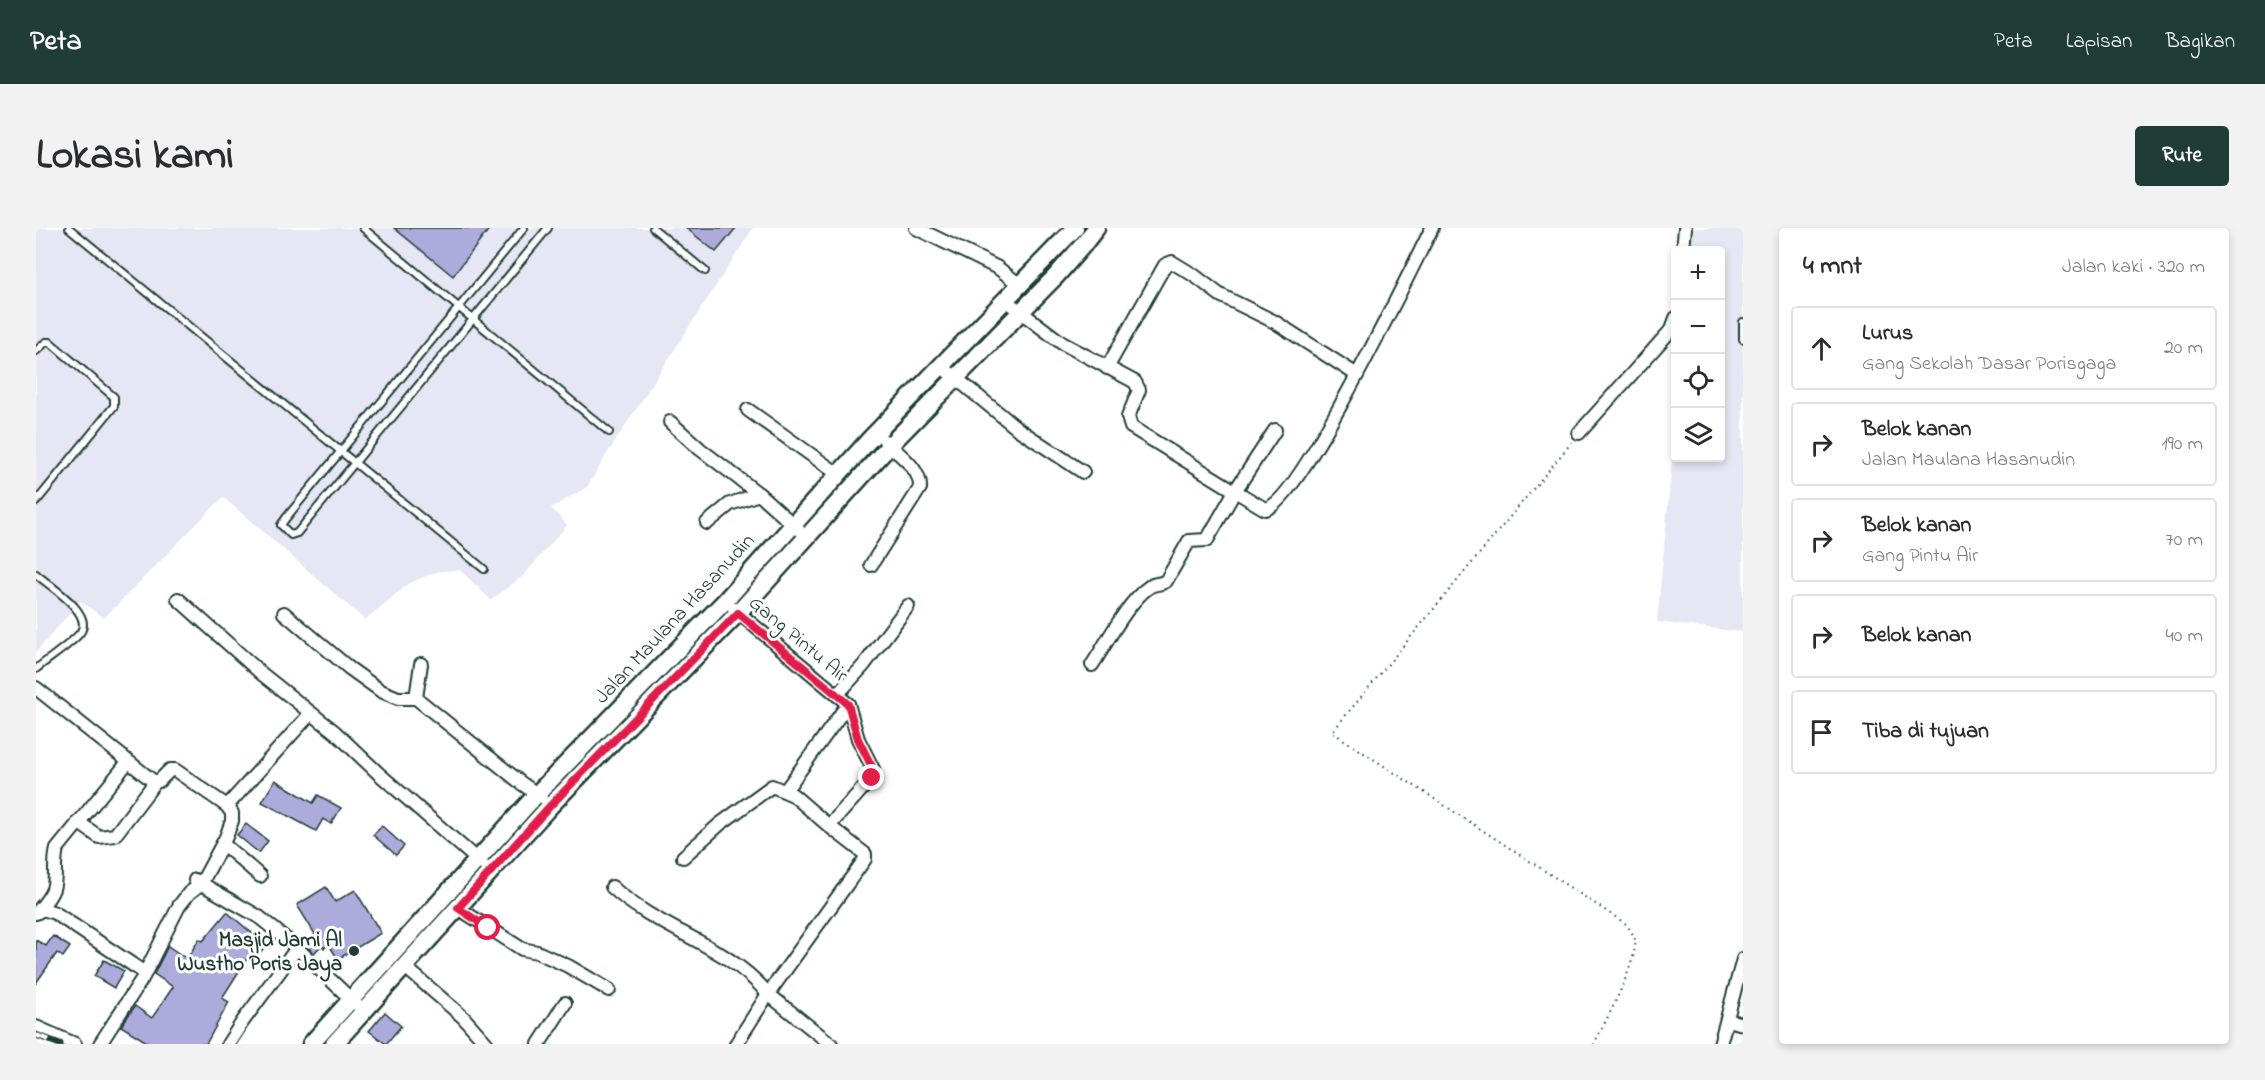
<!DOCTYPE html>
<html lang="id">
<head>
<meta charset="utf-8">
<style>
  :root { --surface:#fff; --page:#f2f2f3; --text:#2b2b33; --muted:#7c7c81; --line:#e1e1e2; --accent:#1f3d34 }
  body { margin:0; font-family:"Indie Flower",sans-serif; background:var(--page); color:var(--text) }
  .controls { position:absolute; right:18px; top:18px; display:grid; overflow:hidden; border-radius:6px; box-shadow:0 3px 9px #0003 }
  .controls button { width:54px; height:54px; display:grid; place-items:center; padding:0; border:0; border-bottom:2px solid var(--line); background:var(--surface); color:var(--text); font:30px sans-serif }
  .stop { position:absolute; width:18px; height:18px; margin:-14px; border:4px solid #e11d48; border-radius:50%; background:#fff }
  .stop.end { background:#e11d48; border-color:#fff; box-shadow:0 2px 6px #0008 }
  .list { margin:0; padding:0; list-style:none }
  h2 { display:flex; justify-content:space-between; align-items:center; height:78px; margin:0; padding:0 24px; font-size:26px }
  h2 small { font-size:20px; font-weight:400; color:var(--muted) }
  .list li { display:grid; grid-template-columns:39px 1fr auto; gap:18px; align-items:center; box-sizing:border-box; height:84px; margin:0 12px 12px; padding:0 12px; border:2px solid var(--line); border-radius:6px }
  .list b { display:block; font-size:22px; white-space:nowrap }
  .list p { margin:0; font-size:20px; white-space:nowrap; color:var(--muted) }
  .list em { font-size:20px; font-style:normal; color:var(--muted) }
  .icon { flex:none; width:33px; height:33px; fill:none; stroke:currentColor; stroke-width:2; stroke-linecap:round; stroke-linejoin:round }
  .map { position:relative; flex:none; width:1707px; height:816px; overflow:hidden; border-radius:6px }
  header { display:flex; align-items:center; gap:36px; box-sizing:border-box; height:84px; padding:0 30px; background:var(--accent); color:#fff }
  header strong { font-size:28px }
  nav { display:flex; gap:33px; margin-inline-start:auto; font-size:21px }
  .intro { display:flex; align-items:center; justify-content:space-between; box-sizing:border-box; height:144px; padding:0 36px }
  h1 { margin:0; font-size:42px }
  .button { padding:15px 27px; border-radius:6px; background:var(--accent); color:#fff; font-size:21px; font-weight:700 }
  main { display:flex; gap:36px; padding:0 36px }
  aside { flex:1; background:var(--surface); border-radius:6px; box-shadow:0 3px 9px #0003 }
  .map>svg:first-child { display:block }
</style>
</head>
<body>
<header>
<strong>Peta</strong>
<nav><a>Peta</a><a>Lapisan</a><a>Bagikan</a></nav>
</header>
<div class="intro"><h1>Lokasi kami</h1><a class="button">Rute</a></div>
<main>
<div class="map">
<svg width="1707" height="816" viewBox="0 0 1707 816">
  <rect width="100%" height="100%" fill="#fff"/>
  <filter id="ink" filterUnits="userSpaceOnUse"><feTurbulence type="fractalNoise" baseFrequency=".0167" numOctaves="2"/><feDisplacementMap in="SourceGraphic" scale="12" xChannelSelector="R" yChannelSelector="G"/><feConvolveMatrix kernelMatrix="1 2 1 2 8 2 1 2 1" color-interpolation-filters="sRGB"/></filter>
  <g filter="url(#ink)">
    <g fill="#e6e6f4">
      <polygon points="0,0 717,0 569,229 551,259 515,280 531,297 488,347 455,372 424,342 403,343 373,355 329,392 187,269 68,390 44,373 0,424"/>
      <polygon points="1657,0 1707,0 1707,404 1621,394 1639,202 1640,230 1684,230 1684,22 1655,22"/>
    </g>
    <g fill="#adabdc" stroke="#1f3d34" stroke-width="1.5">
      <polygon points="358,0 454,0 417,48"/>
      <polygon points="650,0 700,0 680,24"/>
      <polygon points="239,552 277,575 282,567 305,580 295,596 287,591 280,603 226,574"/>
      <polygon points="210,596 232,613 223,625 201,607"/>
      <polygon points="346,598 368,618 360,627 337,607"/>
      <polygon points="290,659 299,674 319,662 345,705 302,731 293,717 288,720 286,717 278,725 268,716 279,706 261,677"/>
      <polygon points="191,684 230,717 219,731 214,726 186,770 193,774 170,816 114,816 85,798 99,778 116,790 137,759 118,746 132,718 151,731 163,711 167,713"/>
      <polygon points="17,708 34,719 27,729 21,725 0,755 0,712 10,718"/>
      <polygon points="68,732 88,743 78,760 58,748"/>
      <polygon points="349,784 365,798 350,816 333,803"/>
    </g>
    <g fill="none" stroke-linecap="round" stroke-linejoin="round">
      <g stroke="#1f3d34" stroke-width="10">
        <g id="lane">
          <polyline points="33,0 448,341"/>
          <polyline points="327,0 573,204"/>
          <polyline points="488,0 250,290 245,297 255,307 261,305 512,0"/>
          <polyline points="617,0 669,43"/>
          <polyline points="1707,94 1707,111"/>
          <polyline points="0,123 10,114 14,114 78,169 78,178 0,274"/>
          <path d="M0,346c13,12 59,39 44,59 -10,12 -31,25 -44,36"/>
        </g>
      </g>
      <g stroke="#1f3d34" stroke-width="16">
        <g id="street">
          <polyline points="880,0 962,40 984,57"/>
          <polyline points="1647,22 1649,0"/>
          <path d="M969,72l57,43 73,39 4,8 -11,27 3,10 104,64 -28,49 -18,1 -23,40c-6,4 -12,2 -17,6 -21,14 -43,57 -57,78"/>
          <polyline points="905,138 982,201 1047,244"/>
          <polyline points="1071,140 1129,37 1136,34 1159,48 1184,67 1239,94 1321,147"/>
          <polyline points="712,182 802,246"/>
          <polyline points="634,194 664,221 723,266"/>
          <path d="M1239,202l-40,61 30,18c34,-5 146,-240 167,-281"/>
          <polyline points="1543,205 1636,101 1640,90"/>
          <polyline points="671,295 694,276 723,266 762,301"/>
          <path d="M835,337l49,-77c1,-20 -22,-34 -35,-47"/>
          <polyline points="142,371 226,446 299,504 342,545 446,636"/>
          <polyline points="698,381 812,476"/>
          <polyline points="248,385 313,440 345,463 362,470 380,470"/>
          <polyline points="385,436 380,470 485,555 505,569"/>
          <polyline points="0,460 117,553 123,553 134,542 139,542 191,578 196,585 196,593 190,609 165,656 153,665 143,678 106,751 64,816"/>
          <polyline points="801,467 828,437 872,378"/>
          <polyline points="749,563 812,476"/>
          <polyline points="191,578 275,485"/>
          <polyline points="42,594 63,609 79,607 120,553"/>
          <polyline points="187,616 224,648"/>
          <polyline points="647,629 684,596 736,558 757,567 793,598"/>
          <polyline points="159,652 223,689 261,720 320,776"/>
          <path d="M576,659c46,43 115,57 156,107l63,50"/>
          <polyline points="422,680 486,721 501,724 532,738 573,762"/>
          <path d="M3,682c5,-6 11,-13 14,-21 4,-12 0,-26 4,-40l71,-87"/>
          <polyline points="0,685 7,681 19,685 109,745"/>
          <polyline points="368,738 427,789 451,816"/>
          <polyline points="1691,792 1707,796"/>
          <polyline points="0,799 39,816"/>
          <polyline points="192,816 207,793 261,720"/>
          <polyline points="503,816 529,775"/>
          <polyline points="700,816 732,766 829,631 829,626 793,598 836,550 837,541 822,511 812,476"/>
          <polyline points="1684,816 1707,731"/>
        </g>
      </g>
      <g stroke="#1f3d34" stroke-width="21">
        <g id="secondary">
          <polyline points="275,816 501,566 689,373 834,211 1039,0"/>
          <polyline points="298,816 514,578 702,385 854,217 1020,48 1047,17 1060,0"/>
        </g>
      </g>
      <path stroke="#1f3d34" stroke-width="2" stroke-dasharray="1.5 4.5" stroke-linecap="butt" d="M1536,214l-240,290 294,192c3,4 8,11 9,16 3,22 -30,82 -41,104"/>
      <use href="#lane" stroke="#fff" stroke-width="6"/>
      <use href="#street" stroke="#fff" stroke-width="12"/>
      <use href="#secondary" stroke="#fff" stroke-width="16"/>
      <g stroke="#1f3d34" stroke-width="7">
        <polyline id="rail" points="0,807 24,816"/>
      </g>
      <use href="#rail" stroke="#fff" stroke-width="4.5" stroke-dasharray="14" stroke-linecap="butt"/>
    </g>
  </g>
  <g fill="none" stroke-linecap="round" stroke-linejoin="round" filter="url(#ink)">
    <polyline stroke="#e11d48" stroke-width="8" points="452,700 422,680 514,578 702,385 812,476 822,511 837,541 836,550"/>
  </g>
  <circle fill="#1f3d34" stroke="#fff" stroke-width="2" cx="318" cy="723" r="6"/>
  <g text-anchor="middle" stroke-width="6" stroke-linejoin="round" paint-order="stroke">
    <g font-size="21" fill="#1f3d34" stroke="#fff">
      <text transform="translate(638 390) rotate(-47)" y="7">Jalan Maulana Hasanudin</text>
      <text transform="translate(763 410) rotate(40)" y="7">Gang Pintu Air</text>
    </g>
    <g font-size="21" font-weight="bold" fill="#1f3d34" stroke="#fff" text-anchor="end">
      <text x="306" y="718">Masjid Jami Al<tspan x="306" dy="24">Wustho Poris Jaya</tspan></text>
    </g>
  </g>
</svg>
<div class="controls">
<button>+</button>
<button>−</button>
<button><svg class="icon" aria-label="locate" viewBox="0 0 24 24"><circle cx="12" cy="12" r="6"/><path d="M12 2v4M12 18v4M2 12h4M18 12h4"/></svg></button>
<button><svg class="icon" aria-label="layers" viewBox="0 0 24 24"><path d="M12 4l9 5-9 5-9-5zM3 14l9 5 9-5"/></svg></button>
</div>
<div class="stop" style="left:452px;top:700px"></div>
<div class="stop end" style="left:836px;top:550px"></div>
</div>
<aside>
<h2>4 mnt<small>Jalan kaki · 320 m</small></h2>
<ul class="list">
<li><svg class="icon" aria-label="ahead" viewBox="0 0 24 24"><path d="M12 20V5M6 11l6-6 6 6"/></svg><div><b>Lurus</b><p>Gang Sekolah Dasar Porisgaga</p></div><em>20 m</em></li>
<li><svg class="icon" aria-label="right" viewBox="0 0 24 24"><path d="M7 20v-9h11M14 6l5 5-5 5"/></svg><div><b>Belok kanan</b><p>Jalan Maulana Hasanudin</p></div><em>190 m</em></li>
<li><svg class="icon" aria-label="right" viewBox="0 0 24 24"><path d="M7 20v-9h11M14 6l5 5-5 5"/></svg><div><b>Belok kanan</b><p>Gang Pintu Air</p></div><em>70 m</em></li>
<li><svg class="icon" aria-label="right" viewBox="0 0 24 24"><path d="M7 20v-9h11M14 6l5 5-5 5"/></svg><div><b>Belok kanan</b></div><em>40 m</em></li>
<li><svg class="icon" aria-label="arrive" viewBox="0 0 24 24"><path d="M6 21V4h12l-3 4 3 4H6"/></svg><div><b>Tiba di tujuan</b></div></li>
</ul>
</aside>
</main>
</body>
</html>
